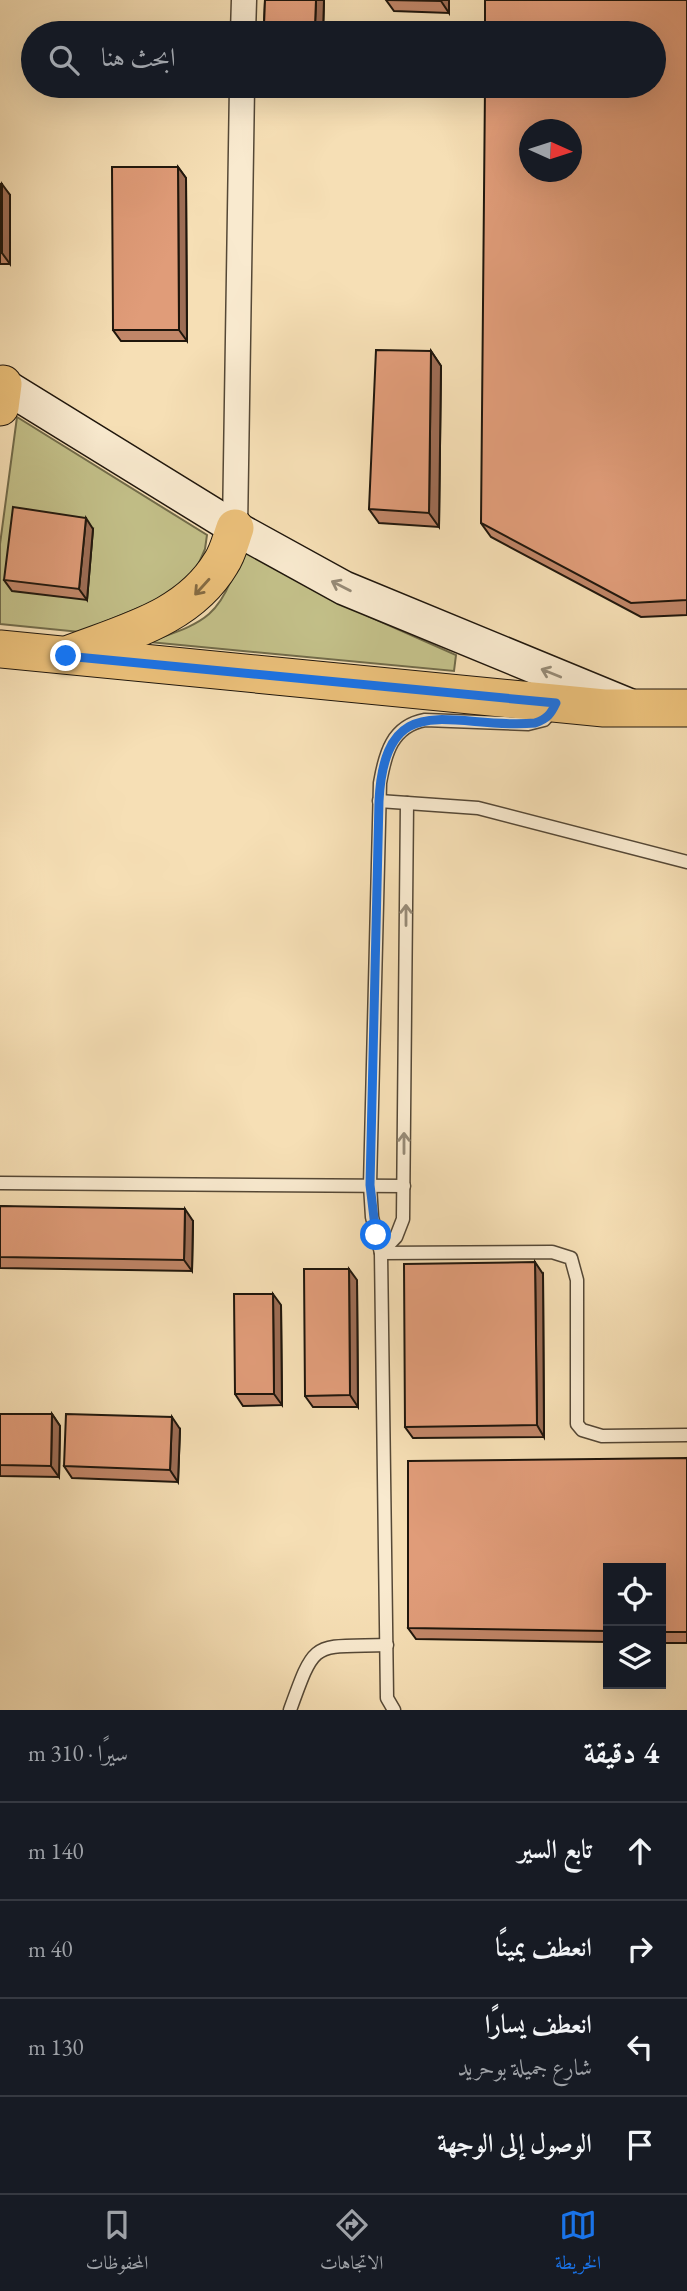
<!DOCTYPE html>
<html lang="ar">
<head>
<meta charset="utf-8">
<style>
  :root { --surface:#171b24; --page:#20242c; --text:#f1f3f6; --muted:#9ea1a6; --line:#363941; --accent:#1a73e8 }
  body { margin:0; font-family:"EB Garamond",Amiri,serif; background:var(--page); color:var(--text); direction:rtl }
  .controls { position:absolute; right:21px; bottom:21px; display:grid; overflow:hidden; border-radius:0px; box-shadow:0 7px 28px #0002 }
  .controls button { width:63px; height:63px; display:grid; place-items:center; padding:0; border:0; border-bottom:2px solid var(--line); background:var(--surface); color:var(--text); font:35px sans-serif }
  .compass { position:absolute; left:519px; top:119px; width:63px; height:63px; border-radius:50%; background:var(--surface); box-shadow:0 7px 28px #0002; rotate:93deg }
  .stop { position:absolute; width:21px; height:21px; margin:-16px; border:5px solid #1a73e8; border-radius:50%; background:#fff }
  .stop.end { background:#1a73e8; border-color:#fff; box-shadow:0 2px 7px #0008 }
  .list { margin:0; padding:0; list-style:none }
  h2 { display:flex; justify-content:space-between; align-items:center; height:91px; margin:0; padding:0 28px; font-size:30px }
  h2 small { font-size:23px; font-weight:400; color:var(--muted) }
  .list li { display:grid; grid-template-columns:46px 1fr auto; gap:21px; align-items:center; box-sizing:border-box; height:98px; padding:0 28px; border-top:2px solid var(--line) }
  .list b { display:block; font-size:26px; white-space:nowrap }
  .list p { margin:0; font-size:23px; white-space:nowrap; color:var(--muted) }
  .list em { font-size:23px; font-style:normal; color:var(--muted) }
  .icon { flex:none; width:38px; height:38px; fill:none; stroke:currentColor; stroke-width:2; stroke-linecap:round; stroke-linejoin:round }
  .map { position:relative; flex:none; width:687px; height:1710px; overflow:hidden; direction:ltr }
  .search { position:absolute; background:var(--surface); box-shadow:0 7px 28px #0002; left:21px; right:21px; top:21px; height:77px; display:flex; align-items:center; gap:18px; box-sizing:border-box; padding:0 24px; border-radius:38px; color:var(--muted); font-size:26px }
  .sheet { height:483px; background:var(--surface) }
  nav { display:flex; justify-content:space-around; align-items:center; box-sizing:border-box; height:98px; border-top:2px solid var(--line); background:var(--surface); font-size:19px; color:var(--muted) }
  nav a { display:grid; justify-items:center; gap:4px }
  nav .on { color:var(--accent) }
  .map>svg:first-child { display:block }
</style>
</head>
<body>
<div class="map">
<svg width="687" height="1710" viewBox="0 0 687 1710">
  <rect width="100%" height="100%" fill="#f6dfb5"/>
  <filter id="stains"><feTurbulence type="fractalNoise" baseFrequency=".00286" numOctaves="4"/><feColorMatrix values="0 0 0 0 .2 0 0 0 0 .09 0 0 0 0 .02 0 0 0 .5 -.17"/></filter>
  <radialGradient id="worn" r=".72"><stop offset=".6" stop-color="#630" stop-opacity="0"/><stop offset="1" stop-color="#630" stop-opacity=".3"/></radialGradient>
  <g fill="#c3c089" stroke="#716b4a" stroke-width="2">
    <polygon points="17,417 207,535 205,549 192,579 163,598 80,632 0,624 0,544"/>
    <path d="M241,545l127,71 88,39 -2,16 -305,-29c20,-8 44,-14 60,-28 18,-16 28,-46 32,-69z"/>
  </g>
  <g fill="none" stroke-linecap="round" stroke-linejoin="round">
    <g stroke="#554836" stroke-width="15">
      <g id="lane">
        <polyline points="379,801 478,808 687,862"/>
        <polyline points="0,1183 404,1186"/>
        <polyline points="381,1253 552,1252 571,1258 577,1280 577,1424 582,1430 602,1436 687,1435"/>
        <polyline points="381,1253 396,1237 403,1219 407,803"/>
        <path d="M290,1710c26,-72 22,-63 97,-65"/>
        <path d="M394,1710l-7,-12 -6,-445 -9,-36 -2,-32 10,-402c5,-29 12,-57 45,-63l103,4 16,-4 9,-10"/>
      </g>
    </g>
    <g stroke="#554836" stroke-width="27">
      <g id="street">
        <polyline points="243,33 244,0"/>
        <polyline points="235,528 242,86"/>
      </g>
    </g>
    <g stroke="#1f160c" stroke-width="36">
      <polyline id="secondary" points="0,383 235,528 344,588 628,705"/>
    </g>
    <g stroke="#1f160c" stroke-width="39">
      <g id="primary">
        <polyline points="0,407 3,384"/>
        <polyline points="0,649 604,708 687,708"/>
        <path d="M72,653c55,-21 117,-36 149,-90 7,-10 10,-24 14,-35"/>
      </g>
    </g>
    <use href="#lane" stroke="#f9eacf" stroke-width="12"/>
    <use href="#street" stroke="#f9eacf" stroke-width="24"/>
    <use href="#secondary" stroke="#f9eacf" stroke-width="33"/>
    <use href="#primary" stroke="#ebc07a" stroke-width="37"/>
  </g>
  <g fill="#c18668" stroke="#1f160c" stroke-width="2">
    <polygon points="265,0 324,0 323,33 270,33 264,25"/>
    <polygon points="386,0 449,0 449,13 394,11"/>
    <polygon points="687,0 687,615 641,617 491,537 481,523"/>
    <polygon points="178,167 186,178 187,341 121,341 113,330"/>
    <polygon points="0,184 10,195 10,264 0,264"/>
    <polygon points="431,351 441,366 439,527 379,523 369,509"/>
    <polygon points="93,529 87,600 12,591 4,580"/>
    <polygon points="0,1206 193,1221 192,1271 0,1268"/>
    <polygon points="543,1274 544,1437 413,1438 405,1427"/>
    <polygon points="357,1280 358,1407 313,1407 305,1396"/>
    <polygon points="281,1305 282,1405 243,1406 235,1394"/>
    <polygon points="0,1414 52,1414 60,1426 59,1477 0,1476"/>
    <polygon points="180,1429 178,1482 72,1478 64,1466"/>
    <polygon points="687,1458 687,1643 661,1643 661,1568 608,1568 608,1642 416,1639 408,1628"/>
  </g>
  <g fill="#9d6d55" stroke="#1f160c" stroke-width="2">
    <polygon points="316,0 324,0 323,33 321,33 315,26"/>
    <polygon points="441,0 449,0 449,13 441,1"/>
    <polygon points="178,167 186,178 187,341 179,330"/>
    <polygon points="2,184 10,195 10,264 2,253"/>
    <polygon points="431,351 441,366 439,527 429,513"/>
    <polygon points="86,518 93,529 87,600 79,589"/>
    <polygon points="185,1209 193,1221 192,1271 184,1260"/>
    <polygon points="535,1262 543,1274 544,1437 537,1425"/>
    <polygon points="349,1269 357,1280 358,1407 350,1395"/>
    <polygon points="273,1294 281,1305 282,1405 274,1394"/>
    <polygon points="52,1414 60,1426 59,1477 51,1466"/>
    <polygon points="172,1417 180,1429 178,1482 170,1470"/>
  </g>
  <g fill="#e09c79" stroke="#1f160c" stroke-width="2" fill-rule="evenodd">
    <polygon points="265,0 316,0 315,26 264,25"/>
    <polygon points="386,0 441,0 441,1"/>
    <path d="M485,0h202v600l-56,3 -150,-80 4,-437h169v-53h-169zM529,130h42v42h-42z"/>
    <polygon points="112,167 178,167 179,330 113,330"/>
    <rect x="0" y="184" width="2" height="69"/>
    <polygon points="376,350 431,351 429,513 369,509"/>
    <polygon points="13,507 86,518 79,589 4,580"/>
    <polygon points="0,1206 185,1209 184,1260 0,1257"/>
    <polygon points="535,1262 537,1425 405,1427 404,1264"/>
    <polygon points="304,1269 349,1269 350,1395 305,1396"/>
    <polygon points="234,1294 273,1294 274,1394 235,1394"/>
    <polygon points="0,1414 52,1414 51,1466 0,1465"/>
    <polygon points="66,1414 172,1417 170,1470 64,1466"/>
    <polygon points="687,1458 687,1632 661,1632 661,1568 608,1568 608,1631 408,1628 408,1461"/>
  </g>
  <defs><path id="oneway-shaft" d="M-6 0H5M1.5-3L5.5 0L1.5 3" fill="none" stroke-width="1.6" stroke-linecap="round" stroke-linejoin="round" transform="scale(1.75)"/></defs>
  <g stroke="#978b77">
    <use href="#oneway-shaft" transform="translate(341 586) rotate(-153)"/>
    <use href="#oneway-shaft" transform="translate(551 673) rotate(-158)"/>
    <use href="#oneway-shaft" transform="translate(406 915) rotate(-90)"/>
    <use href="#oneway-shaft" transform="translate(404 1143) rotate(-90)"/>
  </g>
  <use stroke="#856b43" href="#oneway-shaft" transform="translate(202 587) rotate(132)"/>
  <g fill="none" stroke-linecap="round" stroke-linejoin="round">
    <path stroke="#1a73e8" stroke-width="9" d="M66,656l490,47c-5,11 -9,16 -21,20 -80,8 -150,-41 -156,78l-9,384 6,50"/>
  </g>
  <rect width="100%" height="100%" filter="url(#stains)"/>
  <rect width="100%" height="100%" fill="url(#worn)"/>
</svg>
<div class="controls">
<button><svg class="icon" aria-label="locate" viewBox="0 0 24 24"><circle cx="12" cy="12" r="6"/><path d="M12 2v4M12 18v4M2 12h4M18 12h4"/></svg></button>
<button><svg class="icon" aria-label="layers" viewBox="0 0 24 24"><path d="M12 4l9 5-9 5-9-5zM3 14l9 5 9-5"/></svg></button>
</div>
<svg class="compass" viewBox="-18 -18 36 36"><path d="M0-13l5 13h-10z" fill="#e53935"/><path d="M0 13l5-13h-10z" fill="#9ea1a6"/></svg>
<div class="stop" style="left:376px;top:1235px"></div>
<div class="stop end" style="left:66px;top:656px"></div>
<div class="search"><svg class="icon" aria-label="search" viewBox="0 0 24 24"><circle cx="10" cy="10" r="6"/><path d="M15 15l6 6"/></svg>ابحث هنا</div>
</div>
<section class="sheet">
<h2>4 دقيقة<small>سيرًا · 310 m</small></h2>
<ul class="list">
<li><svg class="icon" aria-label="ahead" viewBox="0 0 24 24"><path d="M12 20V5M6 11l6-6 6 6"/></svg><div><b>تابع السير</b></div><em>140 m</em></li>
<li><svg class="icon" aria-label="right" viewBox="0 0 24 24"><path d="M7 20v-9h11M14 6l5 5-5 5"/></svg><div><b>انعطف يمينًا</b></div><em>40 m</em></li>
<li><svg class="icon" aria-label="left" viewBox="0 0 24 24"><path d="M17 20v-9H6M10 6l-5 5 5 5"/></svg><div><b>انعطف يسارًا</b><p>شارع جميلة بوحريد</p></div><em>130 m</em></li>
<li><svg class="icon" aria-label="arrive" viewBox="0 0 24 24"><path d="M6 21V4h12l-3 4 3 4H6"/></svg><div><b>الوصول إلى الوجهة</b></div></li>
</ul>
</section>
<nav>
<a class="on"><svg class="icon" aria-label="map" viewBox="0 0 24 24"><path d="M3 6l6-2 6 2 6-2v14l-6 2-6-2-6 2zM9 4v14M15 6v14"/></svg>الخريطة</a>
<a><svg class="icon" aria-label="directions" viewBox="0 0 24 24"><path d="M12 3l9 9-9 9-9-9zM9 14v-3h6M13 9l2 2-2 2"/></svg>الاتجاهات</a>
<a><svg class="icon" aria-label="saved" viewBox="0 0 24 24"><path d="M7 4h10v16l-5-4-5 4z"/></svg>المحفوظات</a>
</nav>
</body>
</html>
